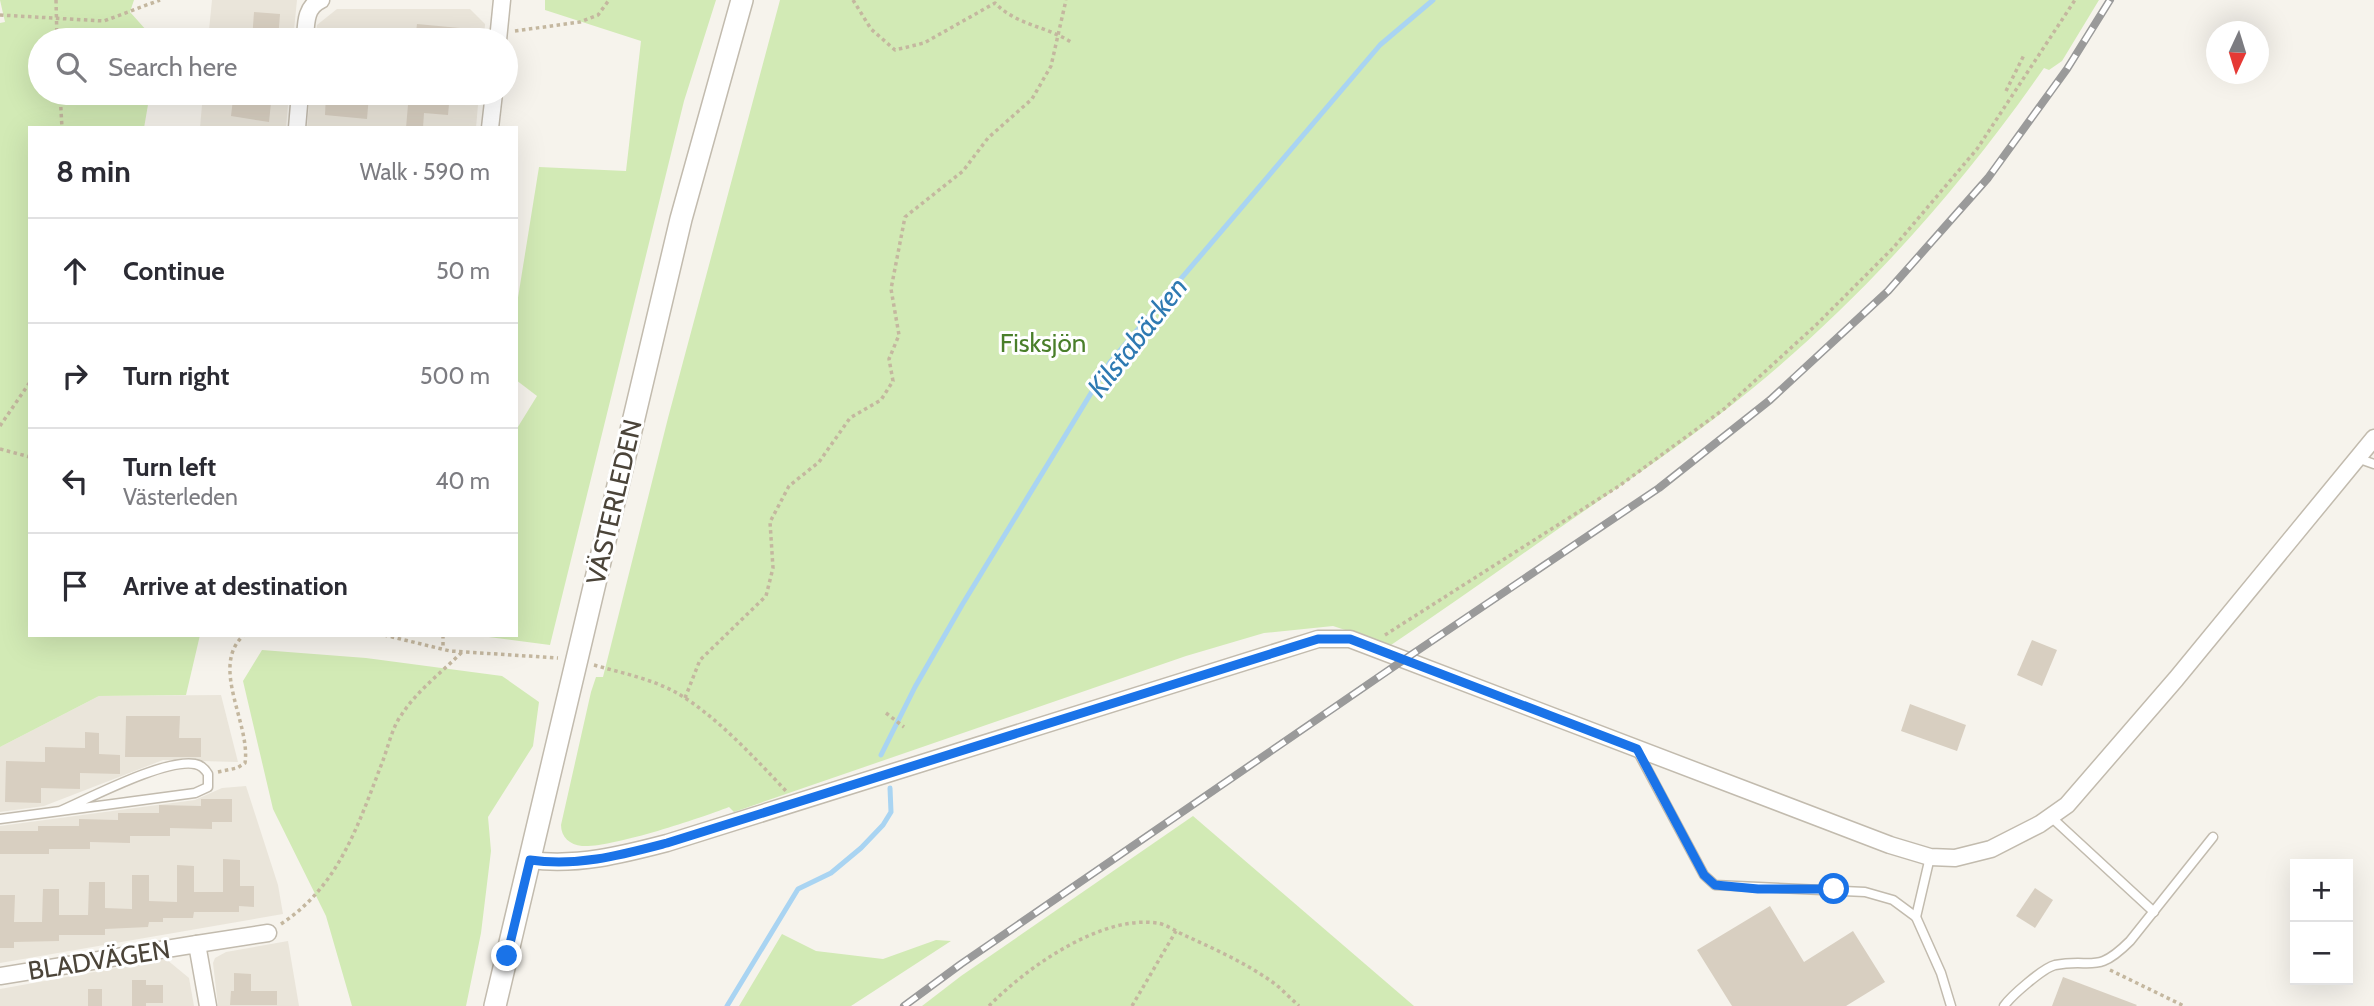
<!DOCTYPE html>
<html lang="en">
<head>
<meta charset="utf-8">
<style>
  :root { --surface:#fff; --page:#f7f7f7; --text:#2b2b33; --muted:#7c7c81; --line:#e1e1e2 }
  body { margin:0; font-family:Cabin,sans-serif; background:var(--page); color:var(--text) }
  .controls { position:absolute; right:21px; bottom:21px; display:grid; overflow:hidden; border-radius:0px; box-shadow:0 7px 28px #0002 }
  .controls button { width:63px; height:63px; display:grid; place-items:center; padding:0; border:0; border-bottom:2px solid var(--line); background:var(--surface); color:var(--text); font:35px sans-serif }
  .compass { position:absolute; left:2206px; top:21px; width:63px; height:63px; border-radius:50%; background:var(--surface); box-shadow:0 7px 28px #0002; rotate:184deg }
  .stop { position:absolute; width:21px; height:21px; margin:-16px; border:5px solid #1a73e8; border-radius:50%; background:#fff }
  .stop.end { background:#1a73e8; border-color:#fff; box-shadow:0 2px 7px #0008 }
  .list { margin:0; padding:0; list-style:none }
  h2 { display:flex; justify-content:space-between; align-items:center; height:91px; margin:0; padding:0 28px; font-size:30px }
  h2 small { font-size:23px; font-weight:400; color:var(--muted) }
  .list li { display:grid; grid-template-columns:46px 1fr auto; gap:21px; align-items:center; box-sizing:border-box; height:105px; padding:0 28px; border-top:2px solid var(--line) }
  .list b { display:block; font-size:26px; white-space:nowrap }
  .list p { margin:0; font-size:23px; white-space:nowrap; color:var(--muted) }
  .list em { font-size:23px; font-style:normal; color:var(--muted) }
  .icon { flex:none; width:38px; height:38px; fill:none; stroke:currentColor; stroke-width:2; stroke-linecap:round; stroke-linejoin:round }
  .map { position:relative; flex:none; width:2374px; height:1006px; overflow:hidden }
  .search { position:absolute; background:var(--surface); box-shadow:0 7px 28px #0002; left:28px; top:28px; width:490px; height:77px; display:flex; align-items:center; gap:18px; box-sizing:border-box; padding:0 24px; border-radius:38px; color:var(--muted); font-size:26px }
  .panel { position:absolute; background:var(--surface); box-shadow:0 7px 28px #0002; left:28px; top:126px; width:490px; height:511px; border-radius:0px }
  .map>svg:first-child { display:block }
</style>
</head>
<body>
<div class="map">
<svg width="2374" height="1006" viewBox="0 0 2374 1006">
  <rect width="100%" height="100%" fill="#f6f3ec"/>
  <g fill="#eae5da">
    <polygon points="212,0 297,0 293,40 208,40"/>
    <polygon points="337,9 470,9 485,24 484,40 315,40 317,25"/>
    <polygon points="203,93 289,93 286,128 200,128"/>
    <polygon points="310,93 479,93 476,128 307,128"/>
    <polygon points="221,695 238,762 163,760 44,806 0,812 0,747 99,696"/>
    <polygon points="246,786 278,885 283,914 0,963 0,826 195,800 222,788"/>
    <polygon points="288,941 299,1006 218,1006 213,963 215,958 226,952"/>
    <polygon points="166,959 189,978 194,1006 0,1006 0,989"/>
  </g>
  <g fill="#d2eab5">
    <polygon points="0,0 134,0 130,12 155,40 40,40 40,93 150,93 144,128 30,128 30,635 200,635 186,695 99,696 0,747 0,23 5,22"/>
    <polygon points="545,0 716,0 684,101 550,645 473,635 516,635 516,430 537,396 516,380 516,310 539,167 626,171 641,41 545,10"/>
    <path d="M780,0h1319l-37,61 -13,9 -5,-2c-82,118 -179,228 -291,320 -61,50 -127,94 -192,139 -57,40 -113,80 -170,118l-58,-19 -69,7 -78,23 -452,156 -5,-5c-31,12 -118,41 -147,39 -12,-1 -21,-9 -21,-21l30,-133 5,-15h7l65,-259z"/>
    <polygon points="262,650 366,658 502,676 539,702 533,746 488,817 491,851 481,933 466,1006 352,1006 326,916 273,809 243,681"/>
    <polygon points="1193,816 1414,1006 922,1006 961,976"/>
    <polygon points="782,934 816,951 883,959 936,940 951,941 851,1006 739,1006"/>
  </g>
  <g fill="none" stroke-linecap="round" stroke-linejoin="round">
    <g stroke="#a9d4f2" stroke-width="5">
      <polyline points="881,755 915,687 962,605 1110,362 1380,45 1433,0"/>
      <polyline points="727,1006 798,889 831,873 861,848 883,825 891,812 890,788"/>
    </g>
  </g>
  <g fill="#d8cfc1">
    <polygon points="254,12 280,14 278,40 252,40"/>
    <polygon points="417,24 481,30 480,40 415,40"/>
    <polygon points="248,93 272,93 269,122 231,116 233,99 247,101"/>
    <polygon points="326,93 369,95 367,119 325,115"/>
    <polygon points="409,93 450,93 448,115 424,113 423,128 406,128"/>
    <polygon points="2032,640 2057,650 2042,686 2017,675"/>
    <polygon points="1910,704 1966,725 1957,751 1901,731"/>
    <polygon points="126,716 180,716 179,738 201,738 201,757 125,757"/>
    <polygon points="85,732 99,733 99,754 120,755 120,774 80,773 80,789 41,788 41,803 5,802 6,761 45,762 45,747 85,748"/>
    <polygon points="201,799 232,799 232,822 212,822 212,829 170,828 170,836 130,836 130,843 90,842 90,849 49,849 49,854 0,854 0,831 38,831 38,826 79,826 79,819 118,820 118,813 159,813 159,805 201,806"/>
    <polygon points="223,859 240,860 240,886 254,886 254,907 239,906 239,912 194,912 193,918 163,918 163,922 149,922 148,927 105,929 105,935 59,935 59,941 14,942 14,948 0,948 0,895 15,895 14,922 42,922 43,889 59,889 59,915 88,915 89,882 105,882 105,908 132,909 132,875 149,875 149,901 177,902 177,865 194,866 194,892 223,892"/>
    <polygon points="2035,888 2053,900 2035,928 2016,916"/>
    <polygon points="1770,906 1804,962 1853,931 1885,982 1846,1006 1732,1006 1697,950"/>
    <polygon points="234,973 251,974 251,991 277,991 277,1005 230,1005 231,991 234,991"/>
    <polygon points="2063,977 2137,1005 2136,1006 2052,1006"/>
    <polygon points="132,980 146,980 146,985 163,985 163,1003 146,1003 146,1006 132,1006"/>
    <rect x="88" y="989" width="14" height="17"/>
  </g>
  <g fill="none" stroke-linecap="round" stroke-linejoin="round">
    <g stroke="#c2bbae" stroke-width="11">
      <g id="service">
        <polyline points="2357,458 2374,464"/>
        <polyline points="1638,752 1704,875 1715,885 1865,892 1893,900 1916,917 1941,973 1951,1006"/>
        <polyline points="2051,817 2154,912"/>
        <path d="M0,819l195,-26 13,-6v-13c-3,-5 -7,-9 -13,-10 -29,-6 -105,34 -135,47"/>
        <polyline points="1916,917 1930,857"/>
        <path d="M2004,1006c7,-10 39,-38 51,-41 38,-7 41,10 75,-24l83,-104"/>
      </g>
    </g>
    <g stroke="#c2bbae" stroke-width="19">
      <g id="minor">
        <path d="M305,40c1,-16 0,-33 16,-40"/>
        <polyline points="498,40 502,0"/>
        <polyline points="297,128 300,93"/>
        <polyline points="490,128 494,93"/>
        <path d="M530,860c48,6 91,-5 137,-17l651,-204h32l540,206 40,12 25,1 36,-9 49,-25 27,-19 109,-126 198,-241"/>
        <polyline points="197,944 268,933"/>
        <polyline points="0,976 197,944 208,1006"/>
      </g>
    </g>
    <g stroke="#c2bbae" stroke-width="24">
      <polyline id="tertiary" points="495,1006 681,219 742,0"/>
    </g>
    <g stroke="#c4b79f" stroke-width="3.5" stroke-dasharray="3.5 3.5" stroke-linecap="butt">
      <polyline points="56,0 57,40"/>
      <path d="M853,0l18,29 24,21 29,-7 71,-40c21,22 51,23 76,39"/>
      <polyline points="0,15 104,21 160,0"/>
      <polyline points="515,31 580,22 598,15 609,0"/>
      <polyline points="2006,91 2024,55"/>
      <polyline points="60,93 62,128"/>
      <polyline points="0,426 30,382"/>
      <polyline points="0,449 30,457"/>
      <polyline points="384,635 450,651 558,658"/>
      <polyline points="443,635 443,649"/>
      <polyline points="1385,635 1619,486 1724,409 1816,325 1893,248 1977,149 2075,0"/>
      <path d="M594,665c28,8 58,14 83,28 38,22 78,65 109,98"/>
      <polyline points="685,698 700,660 766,596 773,568 770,522 789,486 819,462 850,418 881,400 893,381 889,359 899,335 891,289 905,217 963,171 988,138 1032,99 1051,66 1066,0"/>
      <polyline points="886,713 904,727"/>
      <path d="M218,772l19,-4 8,-5c6,-39 -36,-97 -1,-128"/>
      <path d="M281,924c58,-38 77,-99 101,-161 6,-15 10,-36 20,-49 16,-24 40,-42 60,-62"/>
      <polyline points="2110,970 2184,1006"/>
      <path d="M989,1006c38,-39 112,-91 168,-83 9,1 20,9 29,13 29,13 59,27 85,45 10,7 19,17 28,25"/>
      <polyline points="1132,1006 1176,931"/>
    </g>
    <use href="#service" stroke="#fff" stroke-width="8"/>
    <use href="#minor" stroke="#fff" stroke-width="16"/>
    <use href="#tertiary" stroke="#fff" stroke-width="21"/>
    <g stroke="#9a9a9a" stroke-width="8">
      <polyline id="rail" points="904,1006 961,964 1402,661 1659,488 1770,400 1888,291 1988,178 2067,69 2110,0"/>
    </g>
    <use href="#rail" stroke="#fff" stroke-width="5" stroke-dasharray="16" stroke-linecap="butt"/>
  </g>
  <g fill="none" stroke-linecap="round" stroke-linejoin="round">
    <path stroke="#1a73e8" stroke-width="9" d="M507,956l23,-96c48,7 91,-5 137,-17l651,-204h32l287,110 67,126 11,10 43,4h76"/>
  </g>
  <g text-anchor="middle" stroke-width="6" stroke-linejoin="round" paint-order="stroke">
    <g font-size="26" fill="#4a7f2a" stroke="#fff">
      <text x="1043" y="352">Fisksjön</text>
    </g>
    <g font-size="26" fill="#4b4439" stroke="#fff">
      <text transform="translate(614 502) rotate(-77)" y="9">VÄSTERLEDEN</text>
      <text transform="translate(99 960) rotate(-9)" y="9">BLADVÄGEN</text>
    </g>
    <g font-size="28" font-style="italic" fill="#2e7ab2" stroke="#fff">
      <text transform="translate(1137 337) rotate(-52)" y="10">Kilstabäcken</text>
    </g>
  </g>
</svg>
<div class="controls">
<button>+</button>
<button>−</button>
</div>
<svg class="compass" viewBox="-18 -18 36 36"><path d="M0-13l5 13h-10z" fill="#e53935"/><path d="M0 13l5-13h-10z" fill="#7c7c81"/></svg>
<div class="stop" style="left:1834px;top:889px"></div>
<div class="stop end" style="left:507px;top:956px"></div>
<div class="search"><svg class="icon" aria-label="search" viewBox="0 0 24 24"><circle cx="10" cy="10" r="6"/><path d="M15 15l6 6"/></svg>Search here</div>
<section class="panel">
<h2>8 min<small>Walk · 590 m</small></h2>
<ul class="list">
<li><svg class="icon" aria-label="ahead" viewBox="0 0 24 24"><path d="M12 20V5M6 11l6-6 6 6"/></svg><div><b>Continue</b></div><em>50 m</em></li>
<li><svg class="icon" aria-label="right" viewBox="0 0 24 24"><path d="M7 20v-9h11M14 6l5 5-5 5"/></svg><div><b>Turn right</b></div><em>500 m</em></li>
<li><svg class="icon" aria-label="left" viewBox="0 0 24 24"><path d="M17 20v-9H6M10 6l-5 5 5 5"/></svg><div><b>Turn left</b><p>Västerleden</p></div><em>40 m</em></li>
<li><svg class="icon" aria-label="arrive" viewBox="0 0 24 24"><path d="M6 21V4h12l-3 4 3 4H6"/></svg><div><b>Arrive at destination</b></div></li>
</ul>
</section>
</div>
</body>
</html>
